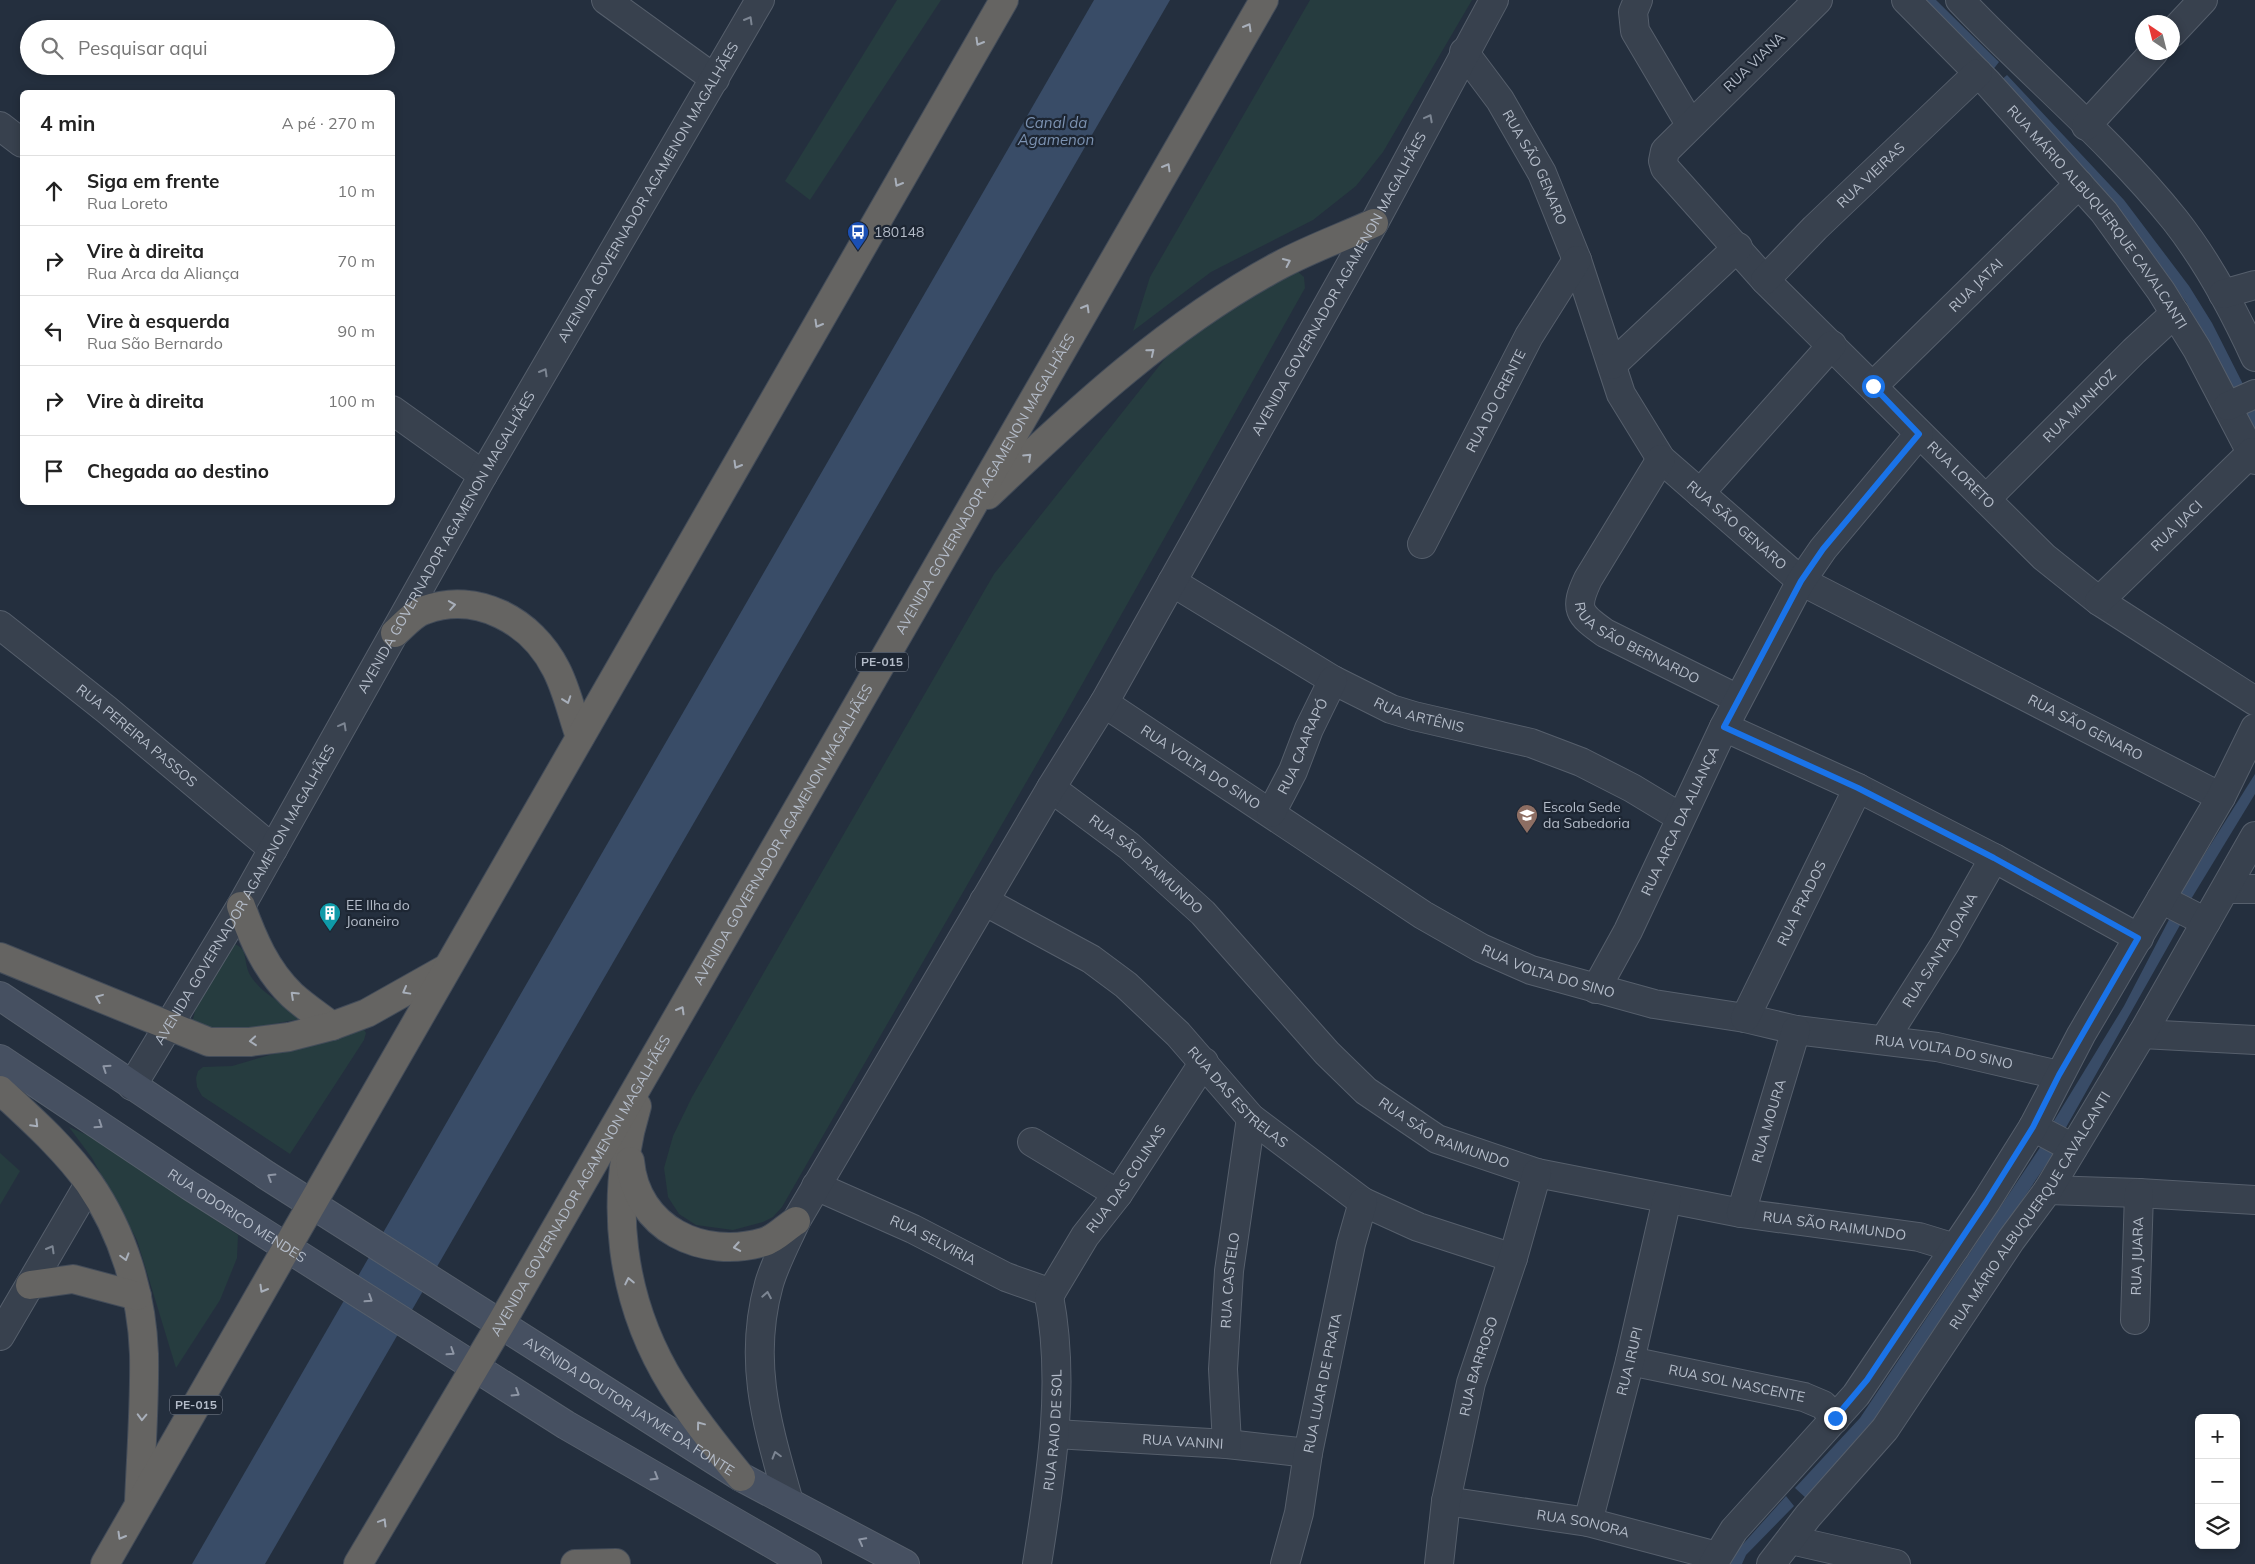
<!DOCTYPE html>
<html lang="pt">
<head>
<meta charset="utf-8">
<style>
  :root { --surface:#fff; --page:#f6f6f6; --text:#222; --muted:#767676; --line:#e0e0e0 }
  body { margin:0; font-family:Mulish,sans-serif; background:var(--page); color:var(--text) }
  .controls { position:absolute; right:15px; bottom:15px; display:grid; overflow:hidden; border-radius:8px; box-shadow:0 2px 8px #0003 }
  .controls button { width:45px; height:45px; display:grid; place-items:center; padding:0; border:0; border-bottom:1px solid var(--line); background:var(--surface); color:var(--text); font:25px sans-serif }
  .compass { position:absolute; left:2135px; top:15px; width:45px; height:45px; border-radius:50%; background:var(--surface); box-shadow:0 2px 8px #0003; rotate:325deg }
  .stop { position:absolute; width:15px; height:15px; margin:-11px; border:4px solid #1a73e8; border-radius:50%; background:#fff }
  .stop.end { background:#1a73e8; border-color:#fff; box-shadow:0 1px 5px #0008 }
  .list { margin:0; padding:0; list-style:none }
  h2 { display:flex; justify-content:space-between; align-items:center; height:65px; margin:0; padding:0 20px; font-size:21px }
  h2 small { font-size:16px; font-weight:400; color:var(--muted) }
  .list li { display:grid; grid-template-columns:32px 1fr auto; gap:15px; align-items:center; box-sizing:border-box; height:70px; padding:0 20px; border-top:1px solid var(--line) }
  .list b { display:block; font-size:19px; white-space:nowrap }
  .list p { margin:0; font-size:16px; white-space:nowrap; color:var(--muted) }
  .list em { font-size:16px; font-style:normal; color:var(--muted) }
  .icon { flex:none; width:28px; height:28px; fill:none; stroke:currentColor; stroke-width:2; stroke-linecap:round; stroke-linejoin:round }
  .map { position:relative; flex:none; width:2255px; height:1564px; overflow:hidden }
  .search { position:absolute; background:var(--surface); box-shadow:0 2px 8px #0003; left:20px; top:20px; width:375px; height:55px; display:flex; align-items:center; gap:12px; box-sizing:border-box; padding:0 18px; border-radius:28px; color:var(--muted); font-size:19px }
  .panel { position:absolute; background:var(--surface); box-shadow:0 2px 8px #0003; left:20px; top:90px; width:375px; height:415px; border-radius:8px }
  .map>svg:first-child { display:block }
</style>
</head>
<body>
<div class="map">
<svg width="2255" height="1564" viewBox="0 0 2255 1564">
  <rect width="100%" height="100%" fill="#242f3e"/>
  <g fill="#263c3f">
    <polygon points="897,0 941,0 810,200 785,181"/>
    <polygon points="1310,0 1472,0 1383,152 1356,186 1313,220 1211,272 1133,331 1150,277"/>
    <polygon points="1297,271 1304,277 1305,288 1062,720 782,1207 773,1217 763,1222 733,1230 696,1225 679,1214 668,1197 664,1168 673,1136 692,1097 994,574 1167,356 1212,316"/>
    <path d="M229,943c21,3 13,16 21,32 12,20 35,30 55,43l-81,15 -33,-6 6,-24z"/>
    <polygon points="363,1028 366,1033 364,1040 290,1154 202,1096 197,1087 196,1078 198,1071 203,1067 232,1066"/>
    <polygon points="69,1127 92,1137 238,1235 237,1258 220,1300 176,1368 137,1240 92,1158"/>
    <polygon points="0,1153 20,1171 0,1205"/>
  </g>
  <g fill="#394c67">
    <polygon points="1094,0 1170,0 265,1564 192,1564"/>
    <polygon points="1919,0 1936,0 1999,62 1992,71"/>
    <polygon points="2007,75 2124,200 2189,286 2212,323 2247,392 2237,396 2186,302 2153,256 1999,82"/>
    <polygon points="2242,406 2255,406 2255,432"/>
    <polygon points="2255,774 2255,794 2188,904 2179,895"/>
    <polygon points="2173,912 2184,918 2064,1131 2052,1124 2124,1006"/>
    <polygon points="2043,1143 2056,1150 1870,1426 1807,1499 1795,1488 1860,1418"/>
    <polygon points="1786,1496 1794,1506 1746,1555 1742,1564 1730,1564 1735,1553"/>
  </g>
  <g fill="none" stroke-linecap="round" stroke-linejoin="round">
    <g stroke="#565f6c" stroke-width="30">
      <g id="minor">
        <polyline points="606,0 715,79"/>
        <polyline points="1638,0 1633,12 1635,31 1690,124"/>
        <path id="s1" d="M1818,0l-153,151 -2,10 2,7 100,112 279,277 55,44 156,100"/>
        <path id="s2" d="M1906,0l81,82 117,130 57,79 36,58 58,111"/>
        <path d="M1960,0c70,74 151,140 215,220 33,42 58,89 80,137"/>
        <polyline points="2172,33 2203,0"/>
        <path id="s3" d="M1464,52l36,48 42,73 35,87 44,134 40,65 140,122 420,216"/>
        <polyline points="0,126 22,143"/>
        <polyline points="2086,126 2154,52"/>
        <path id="s4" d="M1765,280l50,-52 163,-155"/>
        <polyline points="2223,294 2255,285"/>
        <polyline points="1612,365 1738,247"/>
        <path id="s5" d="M1873,386l206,-202"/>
        <polyline points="2228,406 2255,394"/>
        <polyline points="392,410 483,475"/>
        <path id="s6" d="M1661,459l-73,120c-14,30 -10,35 17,54l133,66"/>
        <polyline points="1700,493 1832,345"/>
        <path id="s7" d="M1986,499l148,-148 41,-38"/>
        <path id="s8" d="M1422,544l107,-208 48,-76"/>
        <path id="s9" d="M1172,582l161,98 58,29 23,7 117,27 50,19 51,26 48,29"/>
        <path id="s10" d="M2099,601l153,-149"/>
        <path id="s11" d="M0,625l107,85 166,139"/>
        <path id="s12" d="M1104,703l319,212 58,33 50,22 123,34 91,14 51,12 141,17 122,28"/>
        <polyline points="1724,727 1858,788 1994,858 2139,938"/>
        <path id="s13" d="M1051,788l78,58 74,67 124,140 39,38 71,48 100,34 204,40 178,24 36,11"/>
        <path id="s14" d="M1271,813l22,-42 16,-42 24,-49"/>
        <polyline points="2227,889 2255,889"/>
        <polyline points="2161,899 2206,922"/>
        <path id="s15" d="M984,901l107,58 35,26 52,49 73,84 112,84 55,25 95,31"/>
        <path id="s16" d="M1596,989l32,-58 96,-204 77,-146 22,-32 96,-115"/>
        <path id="s17" d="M1745,1018l113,-230"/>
        <polyline points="2142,1034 2255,1040"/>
        <path id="s18" d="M1884,1040l61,-96 49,-86"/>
        <path id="s19" d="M132,1086l109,-180 242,-431 277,-475"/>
        <polyline points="2033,1127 2073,1148"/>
        <polyline points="1032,1142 1118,1194"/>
        <path id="s20" d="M816,1186l97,43 93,48 45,16"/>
        <polyline points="2048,1190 2139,1193 2255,1200"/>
        <path id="s21" d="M1741,1213l55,-183"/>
        <path id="s22" d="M2135,1320l4,-127"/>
        <polyline points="0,1336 89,1184"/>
        <path id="s23" d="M1630,1361l174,36 19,8 12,14"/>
        <path id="s24" d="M1055,1434l172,10 81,9"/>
        <path id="s25" d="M1227,1444l-4,-75 6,-98 22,-153"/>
        <path id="s26" d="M1446,1501l142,21 129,34"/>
        <path id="s27" d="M789,1502c-21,-75 -42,-139 -20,-218 6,-21 18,-43 27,-63l255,-433 53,-85 270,-480 120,-223"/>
        <path id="s28" d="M1588,1522l42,-161 37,-162"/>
        <polyline points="1791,1540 1896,1564"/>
        <path id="s29" d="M1037,1564c14,-88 29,-180 12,-268l36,-60 33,-42 86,-132"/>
        <path id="s30" d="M1285,1564l14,-51 9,-60 43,-209 12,-42"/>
        <path id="s31" d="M1439,1564l7,-63 25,-118 42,-125 24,-85"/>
        <polyline points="1713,1564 1734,1530 1856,1395 1986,1202 2033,1127 2081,1035 2221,797 2255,728"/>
        <path id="s32" d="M1771,1564l37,-48 77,-87 126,-189 37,-50 94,-156 113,-198"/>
      </g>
    </g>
    <g stroke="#565f6c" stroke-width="30">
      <g id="secondary">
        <path id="s33" d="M0,996l266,179 475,302 164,87"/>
        <path id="s34" d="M0,1059l190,127 376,239 241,139"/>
      </g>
    </g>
    <g stroke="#434c59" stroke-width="30">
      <g id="trunk">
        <path d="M988,495c89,-85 183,-172 292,-230 30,-16 63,-28 94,-42"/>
        <path d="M395,633c8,-7 19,-20 30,-23 52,-19 107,11 131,59 11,21 16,46 24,68"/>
        <path d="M241,906c12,33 25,64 51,89 12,11 27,21 40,31"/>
        <polyline points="0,957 209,1042 250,1042 289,1037 332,1026 367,1013 447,968"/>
        <path d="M0,1090c31,29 65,59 89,93 34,49 53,112 55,171 1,49 -3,99 -5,148"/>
        <path d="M637,1106c-29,95 -17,195 36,280 20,32 44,62 68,91"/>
        <path d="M630,1161c6,68 73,99 134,81 11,-3 22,-15 32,-21"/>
        <polyline points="30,1285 73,1279 137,1296"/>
        <polyline points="105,1564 1004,0"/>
        <path id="s35" d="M358,1564l142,-239 764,-1325"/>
        <polyline points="575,1564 616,1563"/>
      </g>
    </g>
    <use href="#minor" stroke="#38414e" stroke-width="28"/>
    <use href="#secondary" stroke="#465061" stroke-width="28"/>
    <use href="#trunk" stroke="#656462" stroke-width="28"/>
  </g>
  <defs><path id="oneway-chevron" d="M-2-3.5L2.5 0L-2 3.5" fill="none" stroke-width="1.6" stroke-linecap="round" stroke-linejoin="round" transform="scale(1.25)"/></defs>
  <g stroke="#7c8592">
    <use href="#oneway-chevron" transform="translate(749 20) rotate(-60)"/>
    <use href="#oneway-chevron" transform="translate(1429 118) rotate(-62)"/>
    <use href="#oneway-chevron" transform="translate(544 372) rotate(-60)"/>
    <use href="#oneway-chevron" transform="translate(343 726) rotate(-61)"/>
    <use href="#oneway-chevron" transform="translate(51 1249) rotate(-60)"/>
    <use href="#oneway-chevron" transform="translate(767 1295) rotate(-80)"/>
    <use href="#oneway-chevron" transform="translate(776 1455) rotate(-106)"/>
  </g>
  <g stroke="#a8afba">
    <use href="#oneway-chevron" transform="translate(1248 27) rotate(-60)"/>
    <use href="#oneway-chevron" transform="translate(979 42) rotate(120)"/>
    <use href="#oneway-chevron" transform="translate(1167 167) rotate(-60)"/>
    <use href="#oneway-chevron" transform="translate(898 183) rotate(120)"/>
    <use href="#oneway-chevron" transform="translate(1287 262) rotate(-25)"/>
    <use href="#oneway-chevron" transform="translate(1086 308) rotate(-60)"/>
    <use href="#oneway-chevron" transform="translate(818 324) rotate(120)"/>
    <use href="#oneway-chevron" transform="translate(1151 352) rotate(-39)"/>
    <use href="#oneway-chevron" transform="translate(1028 457) rotate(-43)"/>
    <use href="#oneway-chevron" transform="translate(737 465) rotate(120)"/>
    <use href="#oneway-chevron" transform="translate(452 605) rotate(-9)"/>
    <use href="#oneway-chevron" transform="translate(567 700) rotate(71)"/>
    <use href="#oneway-chevron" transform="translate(406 991) rotate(151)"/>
    <use href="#oneway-chevron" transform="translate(294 995) rotate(-137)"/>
    <use href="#oneway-chevron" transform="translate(99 998) rotate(-158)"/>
    <use href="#oneway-chevron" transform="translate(681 1010) rotate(-60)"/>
    <use href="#oneway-chevron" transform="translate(253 1041) rotate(175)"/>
    <use href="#oneway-chevron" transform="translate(35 1124) rotate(45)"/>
    <use href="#oneway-chevron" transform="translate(737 1247) rotate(170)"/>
    <use href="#oneway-chevron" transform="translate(125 1257) rotate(74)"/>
    <use href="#oneway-chevron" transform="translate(629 1281) rotate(-102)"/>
    <use href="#oneway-chevron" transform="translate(263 1289) rotate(120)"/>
    <use href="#oneway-chevron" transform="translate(142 1417) rotate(92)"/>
    <use href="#oneway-chevron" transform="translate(700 1425) rotate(-127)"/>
    <use href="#oneway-chevron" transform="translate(383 1522) rotate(-59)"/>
    <use href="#oneway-chevron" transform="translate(121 1536) rotate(120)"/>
  </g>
  <g stroke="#8e96a5">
    <use href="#oneway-chevron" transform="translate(106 1068) rotate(-146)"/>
    <use href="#oneway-chevron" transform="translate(99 1125) rotate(34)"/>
    <use href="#oneway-chevron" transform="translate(271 1177) rotate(-148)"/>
    <use href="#oneway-chevron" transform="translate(369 1299) rotate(33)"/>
    <use href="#oneway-chevron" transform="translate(451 1352) rotate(33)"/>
    <use href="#oneway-chevron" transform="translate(516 1393) rotate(32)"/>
    <use href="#oneway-chevron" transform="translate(655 1477) rotate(31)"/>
    <use href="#oneway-chevron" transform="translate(862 1541) rotate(-152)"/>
  </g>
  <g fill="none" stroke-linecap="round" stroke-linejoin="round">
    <polyline stroke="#1a73e8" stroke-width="6" points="1835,1418 1867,1380 1986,1202 2033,1127 2059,1075 2138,938 1994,858 1858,788 1724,727 1801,581 1823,549 1919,434 1873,386"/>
  </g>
  <defs>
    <g id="bus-pin" transform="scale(1.125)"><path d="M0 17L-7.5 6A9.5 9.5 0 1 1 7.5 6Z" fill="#1a4fb4" stroke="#1d2633"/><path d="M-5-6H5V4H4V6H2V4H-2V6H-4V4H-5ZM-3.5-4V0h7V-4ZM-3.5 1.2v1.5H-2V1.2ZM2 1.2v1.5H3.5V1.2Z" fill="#fff"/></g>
    <g id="school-pin" transform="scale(1.125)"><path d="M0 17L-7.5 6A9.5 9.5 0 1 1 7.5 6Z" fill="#8d6e63" stroke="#1d2633"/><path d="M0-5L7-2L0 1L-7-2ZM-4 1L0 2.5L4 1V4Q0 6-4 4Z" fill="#fff"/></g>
    <g id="building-pin" transform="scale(1.125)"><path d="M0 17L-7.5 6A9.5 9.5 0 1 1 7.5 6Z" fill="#0f9aa8" stroke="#1d2633"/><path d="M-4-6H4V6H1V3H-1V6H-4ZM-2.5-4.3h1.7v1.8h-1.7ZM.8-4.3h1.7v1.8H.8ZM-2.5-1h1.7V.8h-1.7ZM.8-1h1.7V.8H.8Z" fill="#fff"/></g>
  </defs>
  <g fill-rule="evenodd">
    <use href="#bus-pin" x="858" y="232"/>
    <use href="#school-pin" x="1527" y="815"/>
    <use href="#building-pin" x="330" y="913"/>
  </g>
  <g text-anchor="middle" stroke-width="4.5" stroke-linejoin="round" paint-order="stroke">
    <g fill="#1d2633" stroke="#878f9c" stroke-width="1">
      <rect x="856" y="652.5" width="52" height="19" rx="4"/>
      <rect x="170" y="1395.5" width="52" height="19" rx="4"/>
    </g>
    <g font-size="12" font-weight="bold" fill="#b4bcc9">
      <text x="882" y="666">PE-015</text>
      <text x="196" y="1409">PE-015</text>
    </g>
    <g font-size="14" fill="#b4bcc9" stroke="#1d2633">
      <text transform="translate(1754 62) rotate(-44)" y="5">RUA VIANA</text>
      <text dy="5" stroke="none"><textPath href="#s3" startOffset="136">RUA SÃO GENARO</textPath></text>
      <text dy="5" stroke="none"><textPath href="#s4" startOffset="149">RUA VIEIRAS</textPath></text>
      <text dy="5" stroke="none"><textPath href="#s19" startOffset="1032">AVENIDA GOVERNADOR AGAMENON MAGALHÃES</textPath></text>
      <text dy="5" stroke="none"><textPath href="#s2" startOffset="290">RUA MÁRIO ALBUQUERQUE CAVALCANTI</textPath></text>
      <text dy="5" stroke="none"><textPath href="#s27" startOffset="1374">AVENIDA GOVERNADOR AGAMENON MAGALHÃES</textPath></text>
      <text dy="5" stroke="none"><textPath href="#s5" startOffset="144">RUA JATAI</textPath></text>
      <text dy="5" stroke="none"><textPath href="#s8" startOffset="161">RUA DO CRENTE</textPath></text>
      <text dy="5" stroke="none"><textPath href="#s7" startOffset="132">RUA MUNHOZ</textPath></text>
      <text dy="5" stroke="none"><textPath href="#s1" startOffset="659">RUA LORETO</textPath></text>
      <text dy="5" stroke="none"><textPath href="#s35" startOffset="1249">AVENIDA GOVERNADOR AGAMENON MAGALHÃES</textPath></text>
      <text dy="5" stroke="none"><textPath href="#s10" startOffset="108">RUA IJACI</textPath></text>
      <text dy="5" stroke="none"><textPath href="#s3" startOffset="556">RUA SÃO GENARO</textPath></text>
      <text dy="5" stroke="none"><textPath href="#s19" startOffset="628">AVENIDA GOVERNADOR AGAMENON MAGALHÃES</textPath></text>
      <text dy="5" stroke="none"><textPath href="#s6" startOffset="238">RUA SÃO BERNARDO</textPath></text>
      <text dy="5" stroke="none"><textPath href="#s9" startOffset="282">RUA ARTÊNIS</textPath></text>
      <text dy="5" stroke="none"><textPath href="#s3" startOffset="961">RUA SÃO GENARO</textPath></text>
      <text dy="5" stroke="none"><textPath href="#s11" startOffset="176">RUA PEREIRA PASSOS</textPath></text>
      <text dy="5" stroke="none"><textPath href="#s14" startOffset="74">RUA CAARAPÓ</textPath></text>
      <text dy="5" stroke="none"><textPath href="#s12" startOffset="116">RUA VOLTA DO SINO</textPath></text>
      <text dy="5" stroke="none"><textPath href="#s16" startOffset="188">RUA ARCA DA ALIANÇA</textPath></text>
      <text dy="5" stroke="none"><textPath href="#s35" startOffset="844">AVENIDA GOVERNADOR AGAMENON MAGALHÃES</textPath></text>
      <text dy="5" stroke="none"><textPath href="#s13" startOffset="122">RUA SÃO RAIMUNDO</textPath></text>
      <text dy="5" stroke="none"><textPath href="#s19" startOffset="222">AVENIDA GOVERNADOR AGAMENON MAGALHÃES</textPath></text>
      <text dy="5" stroke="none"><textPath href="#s17" startOffset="128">RUA PRADOS</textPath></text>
      <text dy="5" stroke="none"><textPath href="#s18" startOffset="106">RUA SANTA JOANA</textPath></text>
      <text dy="5" stroke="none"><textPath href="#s12" startOffset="521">RUA VOLTA DO SINO</textPath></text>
      <text dy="5" stroke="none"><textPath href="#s12" startOffset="926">RUA VOLTA DO SINO</textPath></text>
      <text dy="5" stroke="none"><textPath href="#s15" startOffset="324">RUA DAS ESTRELAS</textPath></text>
      <text dy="5" stroke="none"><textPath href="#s21" startOffset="96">RUA MOURA</textPath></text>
      <text dy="5" stroke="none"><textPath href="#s13" startOffset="528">RUA SÃO RAIMUNDO</textPath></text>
      <text dy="5" stroke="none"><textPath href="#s29" startOffset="410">RUA DAS COLINAS</textPath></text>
      <text dy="5" stroke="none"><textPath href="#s35" startOffset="439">AVENIDA GOVERNADOR AGAMENON MAGALHÃES</textPath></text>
      <text dy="5" stroke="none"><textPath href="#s32" startOffset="439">RUA MÁRIO ALBUQUERQUE CAVALCANTI</textPath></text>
      <text dy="5" stroke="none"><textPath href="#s34" startOffset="284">RUA ODORICO MENDES</textPath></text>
      <text dy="5" stroke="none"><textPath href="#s13" startOffset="932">RUA SÃO RAIMUNDO</textPath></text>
      <text dy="5" stroke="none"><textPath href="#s20" startOffset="129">RUA SELVIRIA</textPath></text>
      <text dy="5" stroke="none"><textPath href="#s22" startOffset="64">RUA JUARA</textPath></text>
      <text dy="5" stroke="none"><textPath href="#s25" startOffset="164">RUA CASTELO</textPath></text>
      <text dy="5" stroke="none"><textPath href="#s28" startOffset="166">RUA IRUPI</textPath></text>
      <text dy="5" stroke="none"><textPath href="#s31" startOffset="202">RUA BARROSO</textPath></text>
      <text dy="5" stroke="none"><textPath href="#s30" startOffset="185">RUA LUAR DE PRATA</textPath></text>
      <text dy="5" stroke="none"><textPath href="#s23" startOffset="109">RUA SOL NASCENTE</textPath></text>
      <text dy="5" stroke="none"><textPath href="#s33" startOffset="751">AVENIDA DOUTOR JAYME DA FONTE</textPath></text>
      <text dy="5" stroke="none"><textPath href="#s29" startOffset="135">RUA RAIO DE SOL</textPath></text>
      <text dy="5" stroke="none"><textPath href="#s24" startOffset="128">RUA VANINI</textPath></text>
      <text dy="5" stroke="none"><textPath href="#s26" startOffset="139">RUA SONORA</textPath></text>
    </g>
    <g font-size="14" fill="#b4bcc9" stroke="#1d2633" text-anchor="start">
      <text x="874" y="237">180148</text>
      <text x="1543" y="812">Escola Sede<tspan x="1543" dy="16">da Sabedoria</tspan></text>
      <text x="346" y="910">EE Ilha do<tspan x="346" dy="16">Joaneiro</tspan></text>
    </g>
    <g font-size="15" font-style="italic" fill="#7c92b1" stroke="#1d2633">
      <text x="1056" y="128">Canal da<tspan x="1056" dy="17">Agamenon</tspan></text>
    </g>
  </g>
</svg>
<div class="controls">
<button>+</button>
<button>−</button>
<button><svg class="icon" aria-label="layers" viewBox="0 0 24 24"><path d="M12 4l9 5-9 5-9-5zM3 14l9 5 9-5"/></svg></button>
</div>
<svg class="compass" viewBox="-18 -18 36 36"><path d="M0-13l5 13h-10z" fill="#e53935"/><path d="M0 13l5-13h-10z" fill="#767676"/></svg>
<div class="stop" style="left:1873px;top:386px"></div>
<div class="stop end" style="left:1835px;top:1418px"></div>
<div class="search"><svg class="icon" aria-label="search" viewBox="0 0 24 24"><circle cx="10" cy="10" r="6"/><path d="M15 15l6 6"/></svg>Pesquisar aqui</div>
<section class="panel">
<h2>4 min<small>A pé · 270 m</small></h2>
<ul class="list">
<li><svg class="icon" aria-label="ahead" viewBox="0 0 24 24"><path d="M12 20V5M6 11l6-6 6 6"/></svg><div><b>Siga em frente</b><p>Rua Loreto</p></div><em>10 m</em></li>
<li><svg class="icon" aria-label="right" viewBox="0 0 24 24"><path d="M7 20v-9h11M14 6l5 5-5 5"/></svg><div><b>Vire à direita</b><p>Rua Arca da Aliança</p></div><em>70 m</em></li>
<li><svg class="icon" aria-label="left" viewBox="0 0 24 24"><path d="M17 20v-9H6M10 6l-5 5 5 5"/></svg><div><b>Vire à esquerda</b><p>Rua São Bernardo</p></div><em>90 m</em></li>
<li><svg class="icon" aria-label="right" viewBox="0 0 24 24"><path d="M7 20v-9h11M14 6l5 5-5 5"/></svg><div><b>Vire à direita</b></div><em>100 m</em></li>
<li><svg class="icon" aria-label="arrive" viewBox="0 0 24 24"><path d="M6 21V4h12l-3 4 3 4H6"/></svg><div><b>Chegada ao destino</b></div></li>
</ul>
</section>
</div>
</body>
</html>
